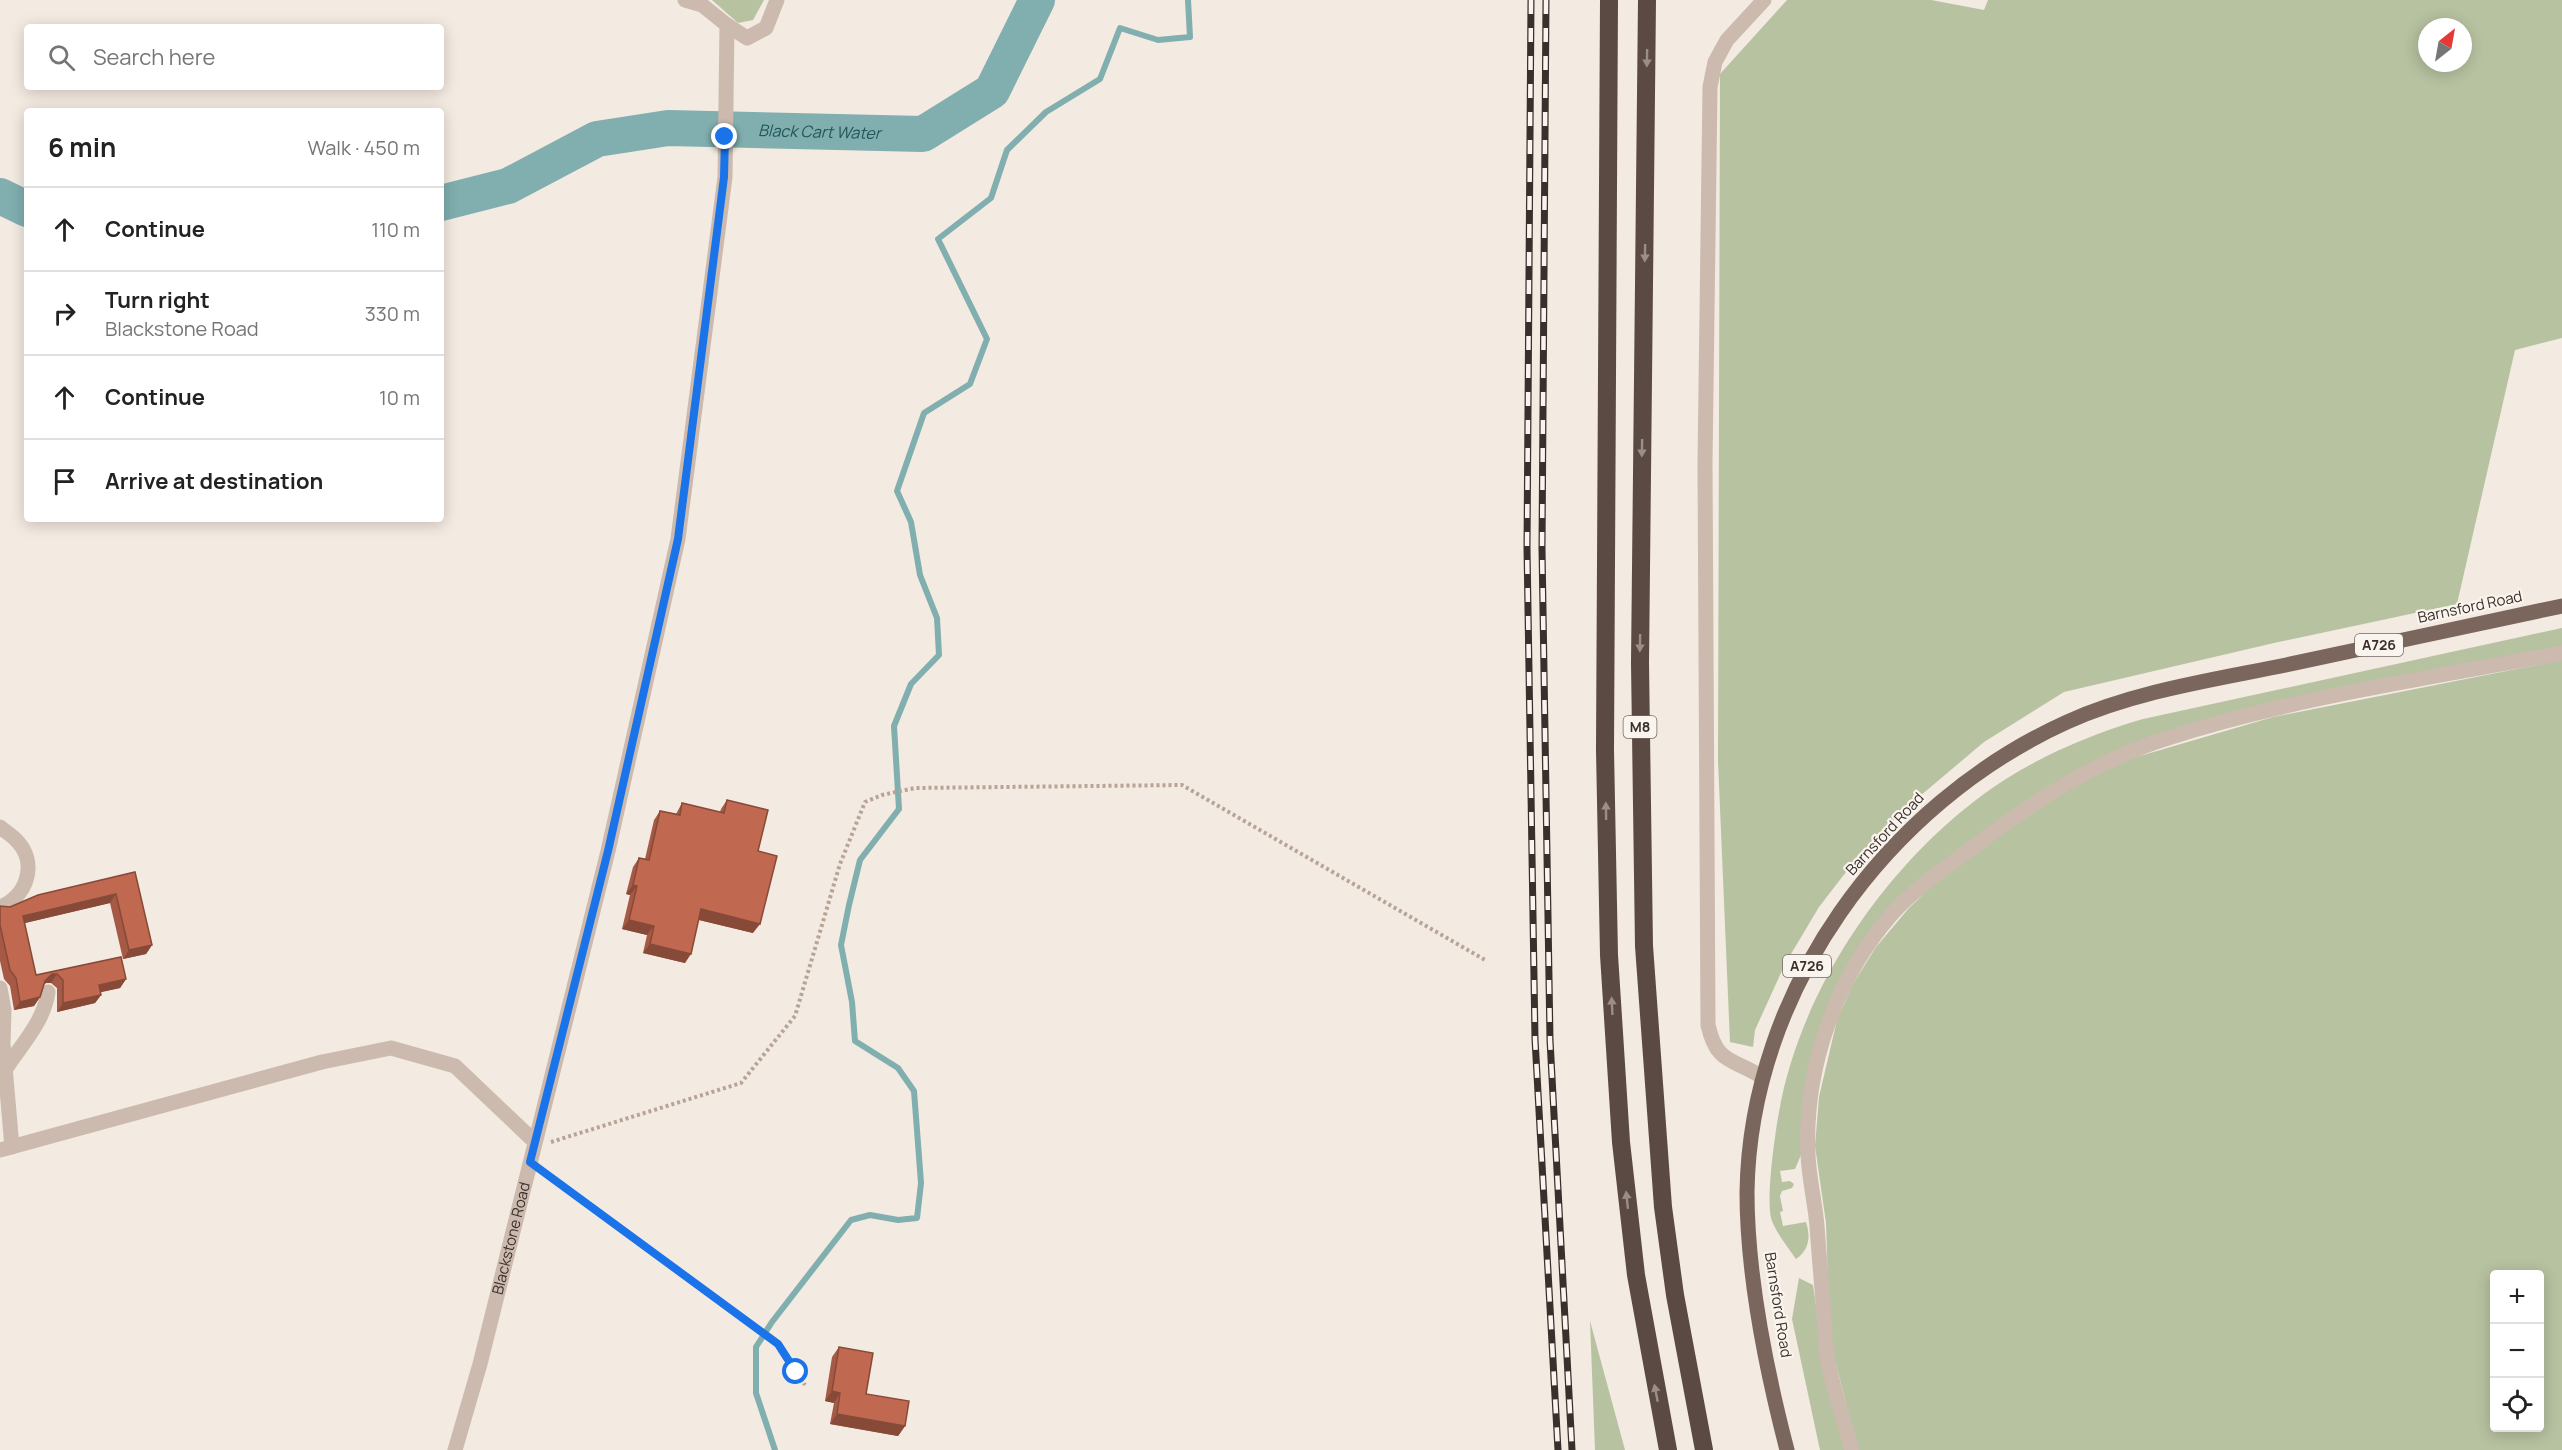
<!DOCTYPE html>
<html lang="en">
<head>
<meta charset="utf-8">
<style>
  :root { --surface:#fff; --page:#f6f6f6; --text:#222; --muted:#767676; --line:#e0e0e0 }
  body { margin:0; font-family:Manrope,sans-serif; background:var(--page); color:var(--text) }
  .controls { position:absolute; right:18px; bottom:18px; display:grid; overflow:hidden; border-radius:6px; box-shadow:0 3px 15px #0003 }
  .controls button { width:54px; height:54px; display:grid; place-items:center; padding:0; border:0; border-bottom:2px solid var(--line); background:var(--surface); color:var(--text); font:30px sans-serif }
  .compass { position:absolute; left:2418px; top:18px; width:54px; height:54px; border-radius:50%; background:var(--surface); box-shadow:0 3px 15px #0003; rotate:31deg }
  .stop { position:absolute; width:18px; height:18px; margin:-14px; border:4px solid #1a73e8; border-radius:50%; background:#fff }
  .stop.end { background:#1a73e8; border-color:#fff; box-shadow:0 2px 6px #0008 }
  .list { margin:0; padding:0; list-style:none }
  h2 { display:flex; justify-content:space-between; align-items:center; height:78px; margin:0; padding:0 24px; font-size:26px }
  h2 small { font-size:20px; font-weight:400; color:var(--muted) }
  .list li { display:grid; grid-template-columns:39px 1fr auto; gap:18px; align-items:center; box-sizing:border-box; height:84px; padding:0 24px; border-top:2px solid var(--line) }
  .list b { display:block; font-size:22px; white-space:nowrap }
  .list p { margin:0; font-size:20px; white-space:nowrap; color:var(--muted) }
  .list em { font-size:20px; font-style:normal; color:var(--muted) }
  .icon { flex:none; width:33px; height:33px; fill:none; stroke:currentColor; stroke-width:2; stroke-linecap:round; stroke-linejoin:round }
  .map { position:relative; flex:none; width:2562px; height:1450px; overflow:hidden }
  .search { position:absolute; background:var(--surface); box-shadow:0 3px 15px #0003; left:24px; top:24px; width:420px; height:66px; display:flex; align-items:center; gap:15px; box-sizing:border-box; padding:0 21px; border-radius:6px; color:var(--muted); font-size:22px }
  .panel { position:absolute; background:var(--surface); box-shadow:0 3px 15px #0003; left:24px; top:108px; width:420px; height:414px; border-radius:6px }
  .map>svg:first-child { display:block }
</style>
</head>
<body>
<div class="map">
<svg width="2562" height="1450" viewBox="0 0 2562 1450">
  <rect width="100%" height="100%" fill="#f3eae1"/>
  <g fill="#b7c2a1" fill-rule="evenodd">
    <polygon points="712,0 764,0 753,20 738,23"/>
    <path d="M1787,0h144l53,10 4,-10h574v338l-47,12 -58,254 -183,39 -210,49 -80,50 -77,65 -51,52 -37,48 -34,57 -30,66 -2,17 -23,-5 -12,-281 2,-687zM2427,27h36v36h-36z"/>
    <path d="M2562,628v21l-410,88 -226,139 -82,95 -43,184 -6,14 -15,2 2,11 8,-1 4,3 -2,4 -10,3 -2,5 3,15 -3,1 3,14 23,-4c5,15 3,28 -10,37 -8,-12 -19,-25 -24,-38 -7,-17 3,-88 7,-109 22,-128 117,-263 227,-333 43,-27 89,-46 137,-60z"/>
    <path d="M2562,660v790h-704l-28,-109 -4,-118 -11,-77 4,-49 18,-77 16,-36 23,-37 33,-39 28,-27 83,-61 61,-38 52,-24 140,-41zM2494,1274h46v154h-46z"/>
    <polygon points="1799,1278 1813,1285 1824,1362 1846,1450 1820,1450 1792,1319"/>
    <polygon points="1590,1321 1625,1450 1595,1450"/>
  </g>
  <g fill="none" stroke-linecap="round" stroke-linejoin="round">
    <polyline stroke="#81aeaf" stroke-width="6" points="775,1450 756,1393 756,1347 772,1322 851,1220 870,1215 898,1220 917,1218 921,1183 914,1091 898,1068 855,1041 852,1002 841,945 849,905 860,860 899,809 894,726 911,684 939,655 937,618 920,575 911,522 897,491 924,413 970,384 987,339 938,239 991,198 1007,150 1046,112 1100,79 1120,28 1158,40 1190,37 1188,0"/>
    <g stroke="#81aeaf" stroke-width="36">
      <polyline points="0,196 27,209"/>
      <path id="s1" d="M441,203l67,-17 89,-47 71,-11 255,6 69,-43 45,-91"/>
    </g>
    <g stroke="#b7a497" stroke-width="4" stroke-dasharray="3 3" stroke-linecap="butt">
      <polyline points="551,1142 741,1083 795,1016 840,864 865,802 882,795 915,788 1182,785 1485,960"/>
      <polyline points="545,1173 778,1344 805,1385"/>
    </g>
    <g stroke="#cbbaad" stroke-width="15">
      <polyline points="727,25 747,38 766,28 777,0"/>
      <path d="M0,827c6,5 13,9 18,15 20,22 8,56 -18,65"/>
      <polyline points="0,988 4,1010 3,1044 12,1147"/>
      <path d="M5,1070c16,-25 39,-48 43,-78"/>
      <path d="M1762,1077c-29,-19 -45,-12 -54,-52l-3,-562 5,-376 5,-25 12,-22 37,-40"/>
      <polyline points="0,1150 322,1062 391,1048 455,1066 535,1142"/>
      <path id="s2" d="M455,1450l25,-86 128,-513 70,-312 47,-362 2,-152 -25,-20 -17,-5"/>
      <path d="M1852,1450c-8,-29 -18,-58 -24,-88 -3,-14 -3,-30 -4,-45 -2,-30 -5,-61 -7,-91 -2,-24 -8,-47 -9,-71 -4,-85 27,-176 83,-240 24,-27 57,-49 85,-70 60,-45 121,-85 192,-107 128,-41 262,-60 394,-85"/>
    </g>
    <path stroke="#7b665d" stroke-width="15" d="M1787,1450c-21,-81 -40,-174 -40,-258 3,-201 139,-388 320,-470 69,-31 146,-42 219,-57 92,-19 184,-40 276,-59"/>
    <g stroke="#5a4a43" stroke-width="18">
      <polyline points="1609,0 1605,750 1609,955 1621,1142 1636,1275 1668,1450"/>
      <polyline points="1647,0 1640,663 1644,946 1663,1207 1675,1295 1704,1450"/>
    </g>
    <g stroke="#3a2f2b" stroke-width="7">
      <g id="rail">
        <polyline points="1531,0 1527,548 1535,1039 1558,1450"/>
        <polyline points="1546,0 1542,548 1550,1040 1572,1450"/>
      </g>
    </g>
    <use href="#rail" stroke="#faf4ee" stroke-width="4.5" stroke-dasharray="14" stroke-linecap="butt"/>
  </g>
  <g fill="#a65a45">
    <polygon points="727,800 758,851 753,933 699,920 685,963 643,953 647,935 622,929 630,895 626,894 633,867 639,858 645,859 654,820 660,811 676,814 682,803 720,812 721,809"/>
    <polygon points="135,872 152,945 146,954 123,959 110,903 24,923 36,975 121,957 126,979 120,988 100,992 101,995 95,1003 57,1012 57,988 51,983 46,983 44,984 40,997 34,1006 14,1010 10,986 4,979 0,961 0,906 10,907"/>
    <polygon points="839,1347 866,1394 905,1426 898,1436 830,1424 834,1403 825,1401 832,1357"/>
  </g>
  <g fill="#874a38">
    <polygon points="633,885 637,886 630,895 626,894"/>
    <polygon points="116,894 110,903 17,925 23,916"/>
    <polygon points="701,909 760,924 753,933 695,919"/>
    <polygon points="629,920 654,926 647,935 622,929"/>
    <polygon points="650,944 691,954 685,963 643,953"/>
    <polygon points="152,945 146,954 123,959 129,950"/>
    <polygon points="52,974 57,974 51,983 46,983 39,989 45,981"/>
    <polygon points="126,979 120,988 93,994 99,985"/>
    <polygon points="101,995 95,1003 57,1012 63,1003"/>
    <polygon points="40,997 34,1006 14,1010 20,1002"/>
    <polygon points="832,1391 840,1393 834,1403 825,1401"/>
    <polygon points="837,1414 905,1426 898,1436 830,1424"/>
  </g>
  <g fill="#c16950" stroke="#874a38" stroke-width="1.5">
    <polygon points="727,800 768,810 758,851 777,856 760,924 701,909 691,954 650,944 654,926 629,920 637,886 633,885 639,858 649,860 660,811 680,815 682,803 724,813"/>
    <polygon points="135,872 152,945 129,950 116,894 23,916 36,975 121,957 126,979 99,985 101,995 63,1003 63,980 57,974 52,974 45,981 40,997 20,1002 16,978 10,970 0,925 0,906 10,907 38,895"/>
    <polygon points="839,1347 873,1353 866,1394 909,1401 905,1426 837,1414 840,1393 832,1391"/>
  </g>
  <defs><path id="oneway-solid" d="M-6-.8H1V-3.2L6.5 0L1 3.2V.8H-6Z" transform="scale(1.5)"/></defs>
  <g fill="#9a8e87">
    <use href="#oneway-solid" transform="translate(1647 58) rotate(91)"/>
    <use href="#oneway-solid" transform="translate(1645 253) rotate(91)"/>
    <use href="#oneway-solid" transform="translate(1642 448) rotate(91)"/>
    <use href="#oneway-solid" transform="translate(1640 643) rotate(91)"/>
    <use href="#oneway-solid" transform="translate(1606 811) rotate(-91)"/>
    <use href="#oneway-solid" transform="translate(1612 1006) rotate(-93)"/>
    <use href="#oneway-solid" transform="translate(1627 1200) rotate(-96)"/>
    <use href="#oneway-solid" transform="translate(1656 1393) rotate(-101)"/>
  </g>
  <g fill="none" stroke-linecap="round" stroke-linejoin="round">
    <polyline stroke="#1a73e8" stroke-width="8" points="725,137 724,177 678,539 608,851 530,1162 778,1344 796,1372"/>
  </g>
  <g text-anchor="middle" stroke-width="4.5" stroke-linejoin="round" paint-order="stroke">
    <g fill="#faf4ee" stroke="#746a66" stroke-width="1.5">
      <rect x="2355" y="634" width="48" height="22" rx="4.5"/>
      <rect x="1623.5" y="716" width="33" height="22" rx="4.5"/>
      <rect x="1783" y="955" width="48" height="22" rx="4.5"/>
    </g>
    <g font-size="14" font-weight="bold" fill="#3a2f2b">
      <text x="2379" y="650">A726</text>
      <text x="1640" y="732">M8</text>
      <text x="1807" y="971">A726</text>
    </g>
    <g font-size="15" fill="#3a2f2b" stroke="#faf4ee">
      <text transform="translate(2470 607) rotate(-12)" y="5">Barnsford Road</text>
      <text transform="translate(1885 834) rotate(-47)" y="5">Barnsford Road</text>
      <text dy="5" stroke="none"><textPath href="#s2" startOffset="219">Blackstone Road</textPath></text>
      <text transform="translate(1778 1305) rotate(81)" y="5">Barnsford Road</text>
    </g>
    <g font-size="16" font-style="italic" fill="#22575a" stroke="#faf4ee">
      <text dy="6" stroke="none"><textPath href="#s1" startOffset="393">Black Cart Water</textPath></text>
    </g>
  </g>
</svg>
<div class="controls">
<button>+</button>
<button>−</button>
<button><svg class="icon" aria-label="locate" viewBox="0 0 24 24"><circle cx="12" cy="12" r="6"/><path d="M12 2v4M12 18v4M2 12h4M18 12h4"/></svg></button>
</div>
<svg class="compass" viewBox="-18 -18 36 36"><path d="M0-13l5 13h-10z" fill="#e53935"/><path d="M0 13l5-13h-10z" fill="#767676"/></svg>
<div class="stop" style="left:796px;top:1372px"></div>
<div class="stop end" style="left:725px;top:137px"></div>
<div class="search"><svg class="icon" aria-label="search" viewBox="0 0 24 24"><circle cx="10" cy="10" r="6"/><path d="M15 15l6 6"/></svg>Search here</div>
<section class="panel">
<h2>6 min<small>Walk · 450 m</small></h2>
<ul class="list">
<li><svg class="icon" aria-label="ahead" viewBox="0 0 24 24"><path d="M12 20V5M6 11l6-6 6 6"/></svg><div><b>Continue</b></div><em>110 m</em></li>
<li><svg class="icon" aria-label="right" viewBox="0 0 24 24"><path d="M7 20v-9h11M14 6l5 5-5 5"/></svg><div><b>Turn right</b><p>Blackstone Road</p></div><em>330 m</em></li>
<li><svg class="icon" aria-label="ahead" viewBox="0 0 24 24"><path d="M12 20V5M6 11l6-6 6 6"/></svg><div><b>Continue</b></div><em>10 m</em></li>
<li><svg class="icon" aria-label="arrive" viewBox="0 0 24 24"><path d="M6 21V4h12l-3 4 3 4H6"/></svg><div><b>Arrive at destination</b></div></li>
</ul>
</section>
</div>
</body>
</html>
